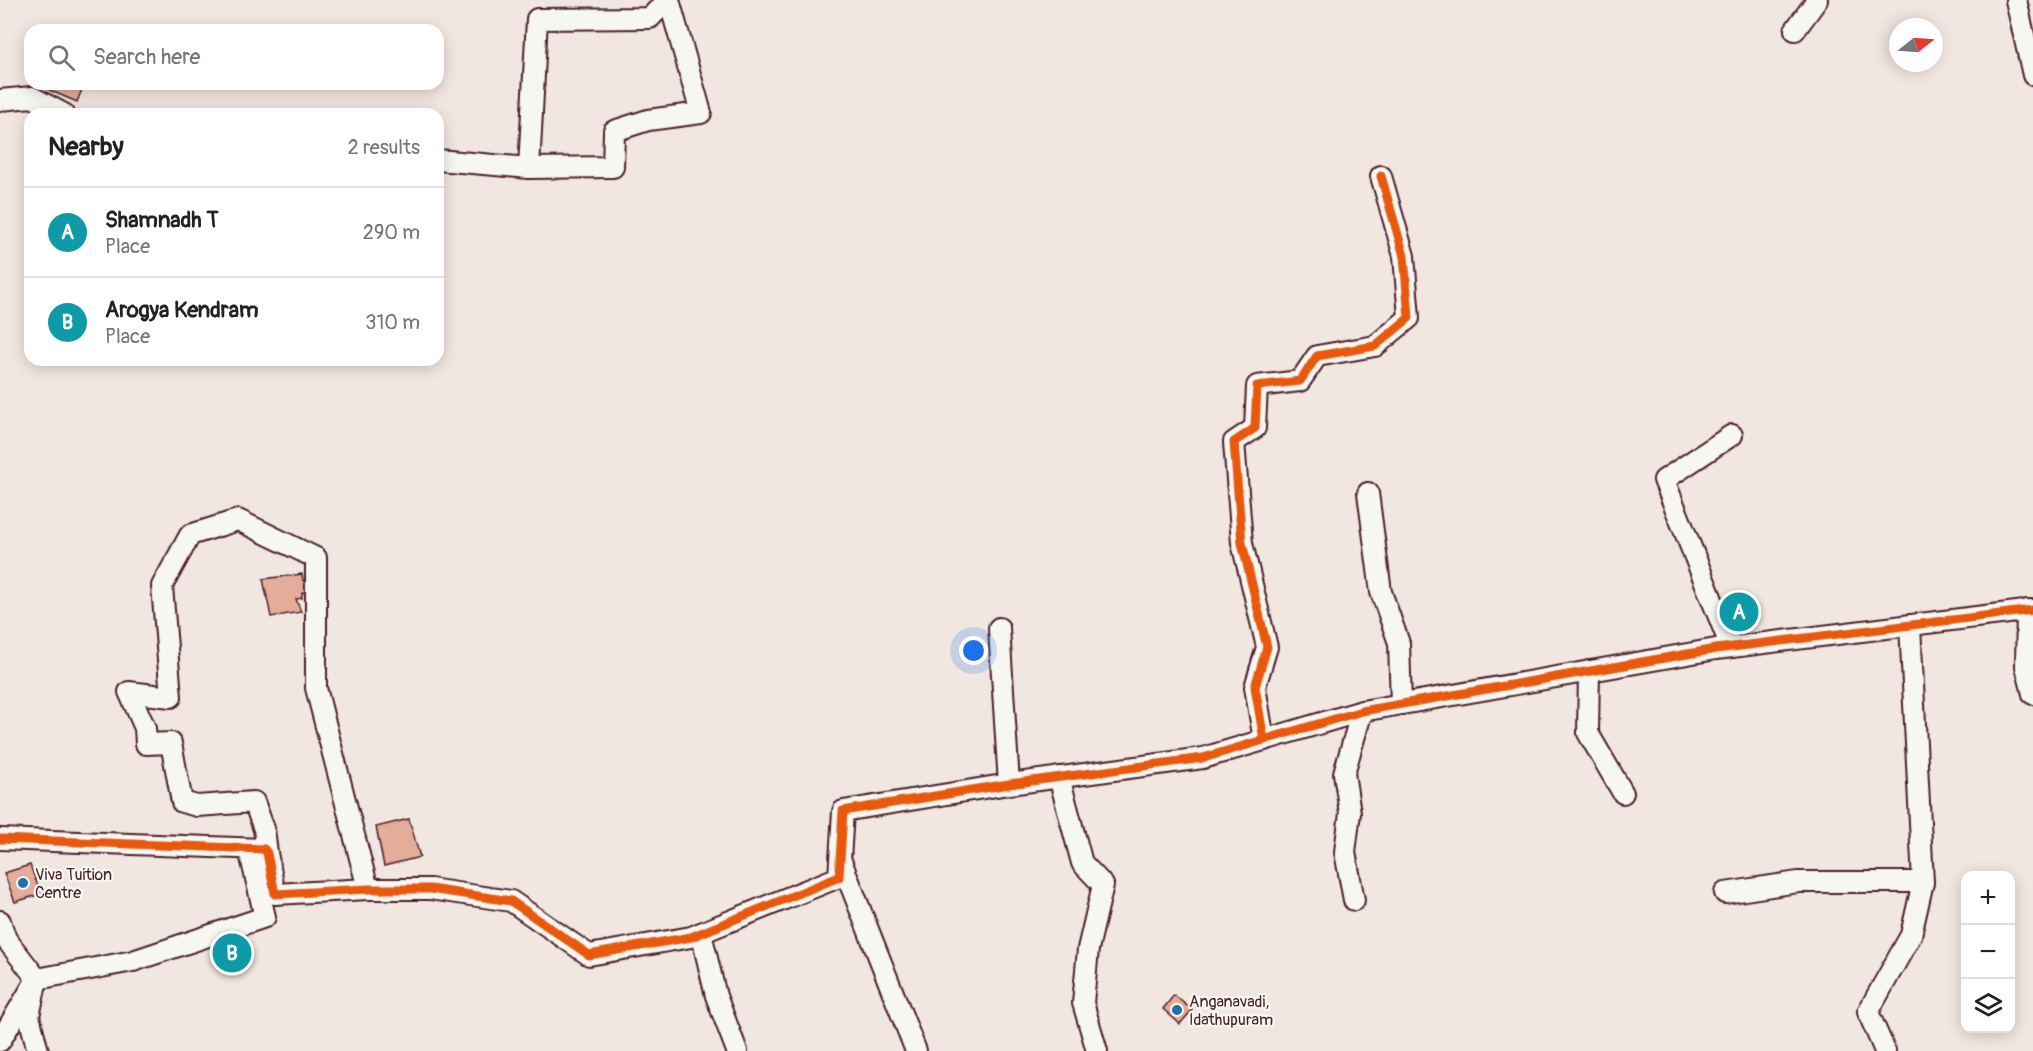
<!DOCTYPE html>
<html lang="en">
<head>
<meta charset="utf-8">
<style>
  :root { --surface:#fff; --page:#f6f6f6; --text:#222; --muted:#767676; --line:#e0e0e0; --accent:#db2777 }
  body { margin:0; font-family:Pangolin,sans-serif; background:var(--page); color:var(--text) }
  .controls { position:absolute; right:18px; bottom:18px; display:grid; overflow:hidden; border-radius:12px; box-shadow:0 3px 15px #0003 }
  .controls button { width:54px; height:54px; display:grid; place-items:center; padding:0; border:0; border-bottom:2px solid var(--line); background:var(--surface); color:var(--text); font:30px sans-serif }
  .compass { position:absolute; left:1889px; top:18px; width:54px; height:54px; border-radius:50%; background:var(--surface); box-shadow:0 3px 15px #0003; rotate:73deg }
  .you { position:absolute; left:974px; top:651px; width:21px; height:21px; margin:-15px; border:4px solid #fff; border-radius:50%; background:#1a73e8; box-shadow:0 0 0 9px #1a73e833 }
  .badge { display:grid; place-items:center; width:39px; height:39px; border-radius:50%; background:var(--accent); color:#fff; font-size:20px; font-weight:700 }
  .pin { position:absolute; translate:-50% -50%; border:3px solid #fff; box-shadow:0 2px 6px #0006 }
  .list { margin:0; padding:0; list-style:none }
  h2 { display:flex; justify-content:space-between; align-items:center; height:78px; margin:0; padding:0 24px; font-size:26px }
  h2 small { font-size:20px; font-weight:400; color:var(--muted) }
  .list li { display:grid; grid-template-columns:39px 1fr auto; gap:18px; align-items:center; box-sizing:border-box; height:90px; padding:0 24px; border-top:2px solid var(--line) }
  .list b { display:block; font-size:22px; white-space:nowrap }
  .list p { margin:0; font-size:20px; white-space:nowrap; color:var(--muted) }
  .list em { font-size:20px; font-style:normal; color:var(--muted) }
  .icon { flex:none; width:33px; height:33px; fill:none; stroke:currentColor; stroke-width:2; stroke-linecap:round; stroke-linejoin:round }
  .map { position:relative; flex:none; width:2033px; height:1051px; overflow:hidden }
  .search { position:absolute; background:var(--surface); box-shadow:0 3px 15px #0003; left:24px; top:24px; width:420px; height:66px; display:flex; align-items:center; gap:15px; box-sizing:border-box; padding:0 21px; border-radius:18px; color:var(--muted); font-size:22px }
  .panel { position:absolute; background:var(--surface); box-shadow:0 3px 15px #0003; left:24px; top:108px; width:420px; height:258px; border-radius:18px }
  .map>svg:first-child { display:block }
</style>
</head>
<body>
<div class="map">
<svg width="2033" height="1051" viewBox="0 0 2033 1051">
  <rect width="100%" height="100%" fill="#f2e7e0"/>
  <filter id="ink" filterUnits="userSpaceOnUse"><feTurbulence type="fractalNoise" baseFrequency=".0167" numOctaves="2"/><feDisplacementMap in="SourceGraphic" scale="12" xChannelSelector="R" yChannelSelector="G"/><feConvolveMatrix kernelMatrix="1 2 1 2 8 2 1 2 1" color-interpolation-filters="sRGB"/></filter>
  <g filter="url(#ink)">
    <g fill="#e3ad99" stroke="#4a1f2b" stroke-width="1.5">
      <polygon points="35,84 84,84 77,102"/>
      <polygon points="302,574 303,581 311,578 312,590 302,593 302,598 296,599 301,612 271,617 263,579"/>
      <polygon points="1748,596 1754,622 1732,628 1721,601"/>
      <polygon points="409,819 420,857 384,866 376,827"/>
      <polygon points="30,865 41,894 15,902 4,873"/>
      <polygon points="235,942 241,962 230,966 223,945"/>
      <polygon points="1174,995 1192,1010 1180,1024 1163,1009"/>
    </g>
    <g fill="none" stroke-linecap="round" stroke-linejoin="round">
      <g stroke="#4a1f2b" stroke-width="24">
        <g id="street">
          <polyline points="2016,0 2033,75"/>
          <polyline points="1795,30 1817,0"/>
          <polyline points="0,100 32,97 64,114"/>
          <polyline points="438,160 529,168 537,19 650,18 667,0"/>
          <polyline points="529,168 613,167 614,131 648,120 701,113 669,0"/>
          <polyline points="1368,493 1381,592 1399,643 1401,704"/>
          <polyline points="2027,610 2026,666 2033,694"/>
          <polyline points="999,628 1009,784"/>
          <polyline points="1731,647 1664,480 1732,435"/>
          <polyline points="1589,671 1588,733 1623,793"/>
          <polyline points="1264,740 1255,687 1267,647 1242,543 1234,442 1255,428 1257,386 1300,381 1317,356 1375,346 1409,318 1404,256 1381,176"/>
          <polyline points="1059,777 1082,863 1103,885 1088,949 1083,1003 1097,1051"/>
          <polyline points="0,839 264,849 267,853 275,894 368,889 430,889 511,901 589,955 691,937 839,877 843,811 1009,784 1203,758 1362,711 1716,649 2033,610"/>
          <polyline points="267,853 264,829 254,802 197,806 182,802 171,743 146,744 145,728 129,692 171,697 162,586 190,535 238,520 316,558 316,688 368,889"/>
          <polyline points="841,861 916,1051"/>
          <polyline points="1725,893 1798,882 1923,882"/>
          <polyline points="1354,900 1345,852 1350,813 1344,773 1362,711"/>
          <polyline points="0,921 6,939 37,979 29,1016 38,1051"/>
          <polyline points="701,933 716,996 737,1051"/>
          <polyline points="0,1041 37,979 133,961 265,917 249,849"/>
          <polyline points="1885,1051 1868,1012 1911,935 1923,882 1910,625"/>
        </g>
      </g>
      <use href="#street" stroke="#f6f6f2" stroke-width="20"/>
      <g stroke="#f6f6f2" stroke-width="13">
        <g id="cycleway">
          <polyline points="1264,740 1255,687 1267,647 1242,543 1234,442 1255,428 1257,386 1300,381 1317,356 1375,346 1409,318 1404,256 1381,176"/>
          <polyline points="0,839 264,849 267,853 275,894 368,889 430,889 511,901 589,955 691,937 839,877 843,811 1009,784 1203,758 1362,711 1716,649 2033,610"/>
        </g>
      </g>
      <use href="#cycleway" stroke="#e8590c" stroke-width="9"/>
    </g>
  </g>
  <g fill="#1f6fb2" stroke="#f6f6f2" stroke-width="2">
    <circle cx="23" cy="883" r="6"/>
    <circle cx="1177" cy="1010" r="6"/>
  </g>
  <g text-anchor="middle" stroke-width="4.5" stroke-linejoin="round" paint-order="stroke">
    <g font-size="16" fill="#4a1f2b" stroke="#f6f6f2" text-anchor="start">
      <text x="35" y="880">Viva Tuition<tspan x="35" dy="18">Centre</tspan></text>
      <text x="1189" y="1007">Anganavadi,<tspan x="1189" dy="18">Idathupuram</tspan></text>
    </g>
  </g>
</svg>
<div class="controls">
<button>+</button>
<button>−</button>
<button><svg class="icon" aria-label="layers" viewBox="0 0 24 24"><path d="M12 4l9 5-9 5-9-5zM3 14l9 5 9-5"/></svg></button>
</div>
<svg class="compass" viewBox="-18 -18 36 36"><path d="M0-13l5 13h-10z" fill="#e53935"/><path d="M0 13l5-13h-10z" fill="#767676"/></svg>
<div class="you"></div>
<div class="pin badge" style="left:1739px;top:612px;background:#0f9aa8">A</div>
<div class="pin badge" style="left:232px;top:953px;background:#0f9aa8">B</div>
<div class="search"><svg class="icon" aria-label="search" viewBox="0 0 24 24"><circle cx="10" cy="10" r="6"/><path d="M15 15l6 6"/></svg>Search here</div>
<section class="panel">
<h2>Nearby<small>2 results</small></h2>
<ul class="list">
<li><span class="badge" style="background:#0f9aa8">A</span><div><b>Shamnadh T</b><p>Place</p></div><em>290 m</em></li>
<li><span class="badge" style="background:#0f9aa8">B</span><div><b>Arogya Kendram</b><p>Place</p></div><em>310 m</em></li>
</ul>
</section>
</div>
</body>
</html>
